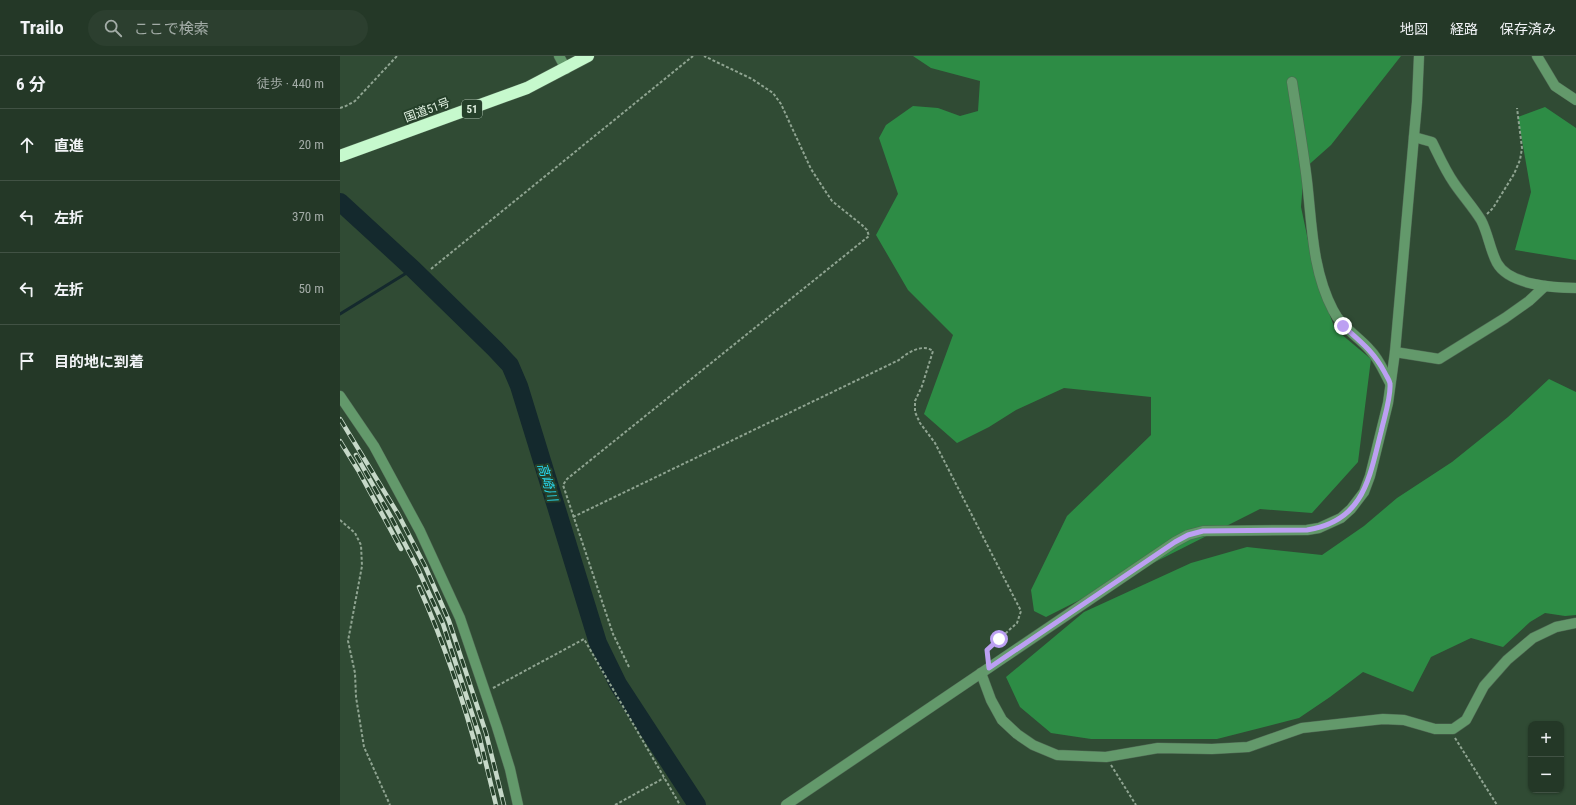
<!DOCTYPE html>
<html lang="ja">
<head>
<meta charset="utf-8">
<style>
  :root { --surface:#243827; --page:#2c3f2f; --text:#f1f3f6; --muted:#a3aca7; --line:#415244 }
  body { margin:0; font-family:"Roboto Condensed","Noto Sans JP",sans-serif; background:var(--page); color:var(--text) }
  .controls { position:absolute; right:12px; bottom:12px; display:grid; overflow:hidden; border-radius:8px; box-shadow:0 1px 3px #0004 }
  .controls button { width:36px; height:36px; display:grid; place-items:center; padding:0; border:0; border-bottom:1px solid var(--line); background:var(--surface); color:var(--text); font:20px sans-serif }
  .stop { position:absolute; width:12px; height:12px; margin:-9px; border:3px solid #bca0f2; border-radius:50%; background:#fff }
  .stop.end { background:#bca0f2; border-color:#fff; box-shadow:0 1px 4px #0008 }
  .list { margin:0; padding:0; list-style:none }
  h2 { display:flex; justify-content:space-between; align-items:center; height:52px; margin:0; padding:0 16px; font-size:17px }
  h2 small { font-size:13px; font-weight:400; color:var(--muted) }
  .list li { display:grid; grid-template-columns:26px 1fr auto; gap:12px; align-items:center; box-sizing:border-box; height:72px; padding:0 16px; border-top:1px solid var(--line) }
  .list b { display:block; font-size:15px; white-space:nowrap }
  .list em { font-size:13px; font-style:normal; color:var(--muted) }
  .icon { flex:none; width:22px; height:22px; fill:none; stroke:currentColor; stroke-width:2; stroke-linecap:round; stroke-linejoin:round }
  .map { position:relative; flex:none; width:1236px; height:749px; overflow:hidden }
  header { display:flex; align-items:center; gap:24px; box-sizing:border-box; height:56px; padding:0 20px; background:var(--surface); border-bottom:1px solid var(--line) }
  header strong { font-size:19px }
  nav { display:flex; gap:22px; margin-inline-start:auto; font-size:14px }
  .search { width:280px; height:36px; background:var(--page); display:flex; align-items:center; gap:10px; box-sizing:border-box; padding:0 14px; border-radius:22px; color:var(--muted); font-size:15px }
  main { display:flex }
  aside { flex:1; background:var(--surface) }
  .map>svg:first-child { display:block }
</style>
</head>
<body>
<header>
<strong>Trailo</strong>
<div class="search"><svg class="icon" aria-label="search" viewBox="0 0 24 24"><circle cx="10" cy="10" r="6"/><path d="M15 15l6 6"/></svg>ここで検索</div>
<nav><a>地図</a><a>経路</a><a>保存済み</a></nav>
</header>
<main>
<aside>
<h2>6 分<small>徒歩 · 440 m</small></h2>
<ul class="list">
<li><svg class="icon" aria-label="ahead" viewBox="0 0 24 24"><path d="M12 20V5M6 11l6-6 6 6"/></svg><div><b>直進</b></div><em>20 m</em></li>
<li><svg class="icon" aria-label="left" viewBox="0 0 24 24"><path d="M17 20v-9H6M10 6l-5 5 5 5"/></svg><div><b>左折</b></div><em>370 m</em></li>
<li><svg class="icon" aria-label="left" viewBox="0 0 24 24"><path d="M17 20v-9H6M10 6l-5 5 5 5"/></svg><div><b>左折</b></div><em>50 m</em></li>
<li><svg class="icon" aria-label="arrive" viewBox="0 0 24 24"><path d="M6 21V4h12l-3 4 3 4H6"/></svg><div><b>目的地に到着</b></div></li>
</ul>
</aside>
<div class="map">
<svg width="1236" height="749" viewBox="0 0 1236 749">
  <rect width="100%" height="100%" fill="#304b34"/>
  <g fill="#2d8c45">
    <polygon points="573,0 1061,0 991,89 964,113 961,151 976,222 995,273 1031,303 1018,406 972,457 920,453 706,561 694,555 691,534 727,460 811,379 811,341 724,332 676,354 649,371 617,387 584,358 613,279 568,234 536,179 558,138 539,82 546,69 573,50 598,52 620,60 638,55 640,25 591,12"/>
    <polygon points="1205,51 1236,72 1236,204 1175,194 1191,136 1178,61"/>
    <polygon points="1209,323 1236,336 1236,559 1225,560 1205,557 1190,566 1163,591 1131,582 1091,601 1073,636 1023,616 990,641 959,662 877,683 751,683 711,677 680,651 666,621 744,556 851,507 907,491 982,499 1024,470 1057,442 1112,406 1168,361"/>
  </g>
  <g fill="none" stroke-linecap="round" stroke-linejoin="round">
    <polyline stroke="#14292d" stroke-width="3" points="0,258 73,213"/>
    <polyline stroke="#14292d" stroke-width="18" points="0,146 73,213 155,293 170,309 179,330 258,587 278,628 357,749"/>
    <g stroke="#4f6853" stroke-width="11">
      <g id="minor">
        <polyline points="219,0 226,13"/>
        <polyline points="1197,0 1215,30 1236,44"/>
        <path d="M952,26c5,33 11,65 15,99 5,43 5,89 26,129 8,17 25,26 37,40 9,9 14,22 20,33"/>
        <path d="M1074,81l18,5c7,14 13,28 22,41 8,12 19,24 27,37 7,13 9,30 16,43 12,22 57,25 79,25"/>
        <polyline points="1055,296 1099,303 1165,262 1189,245 1205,230"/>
        <polyline points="0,340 34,390 80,475 120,562 157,671 170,713 178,749"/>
        <polyline points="641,617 651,644 662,664 677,678 693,689 717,699 766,701 818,692 872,693 908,691 962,672 1043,663 1064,664 1095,673 1113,673 1126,664 1144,630 1167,604 1193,582 1216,571 1236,567"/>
        <polyline points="446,749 835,486 848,479 863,475 967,474 979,472 1001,462 1011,453 1024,436 1030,420 1048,347 1055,296 1077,46 1079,0"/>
      </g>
    </g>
    <g stroke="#4f6853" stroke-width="13">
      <polyline id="highway" points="0,100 187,32 248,0"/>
    </g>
    <g stroke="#8fa491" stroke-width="2" stroke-dasharray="3 2" stroke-linecap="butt">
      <polyline points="0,52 6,50 15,45 57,0"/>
      <polyline points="1147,158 1153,152 1174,118 1180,104 1182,92 1177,52"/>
      <polyline points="91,213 353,0"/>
      <path d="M233,461l326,-157c8,-7 23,-17 34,-9l-11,35 -7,15v11l5,11 15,20 86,168 -4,12 -30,27 1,7"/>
      <polyline points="0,464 15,477 21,489 22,510 8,585 15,617 16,641 24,691 50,749"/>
      <polyline points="289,611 273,578 223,429 227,423 529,180 527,174 522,169 492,145 484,133 471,113 441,48 433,37 412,23 364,0"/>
      <polyline points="153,632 244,583 340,749"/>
      <polyline points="1115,682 1157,749"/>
      <polyline points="771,709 796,749"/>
      <polyline points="275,749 324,722"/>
    </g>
    <use href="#minor" stroke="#63996b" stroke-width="10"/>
    <use href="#highway" stroke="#c6f9cd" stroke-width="12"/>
    <g stroke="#c6d8c8" stroke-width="4.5">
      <g id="rail">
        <polyline points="0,363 58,458 85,510 109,565 146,677 164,749"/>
        <polyline points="0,385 18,414 61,493"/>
        <polyline points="16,399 51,461 78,513 103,568 139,679 156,749"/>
        <path d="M79,531c25,56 45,115 61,175"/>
      </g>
    </g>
    <use href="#rail" stroke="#25402a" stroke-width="3" stroke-dasharray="9" stroke-linecap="butt"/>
  </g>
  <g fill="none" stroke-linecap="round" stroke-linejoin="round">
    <path stroke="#bca0f2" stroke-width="5" d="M659,583l-12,11 2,18 186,-126 13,-7 15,-4 104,-1c57,-9 62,-51 74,-98 3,-14 10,-34 9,-48 0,-3 -3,-7 -5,-11 -11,-21 -24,-31 -42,-47"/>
  </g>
  <g text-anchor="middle" stroke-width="4" stroke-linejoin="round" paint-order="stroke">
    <rect fill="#25402a" stroke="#a6baa9" stroke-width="1" x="122" y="44" width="20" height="18" rx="3"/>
    <g font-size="11" font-weight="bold" fill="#deeedf">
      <text x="132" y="57">51</text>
    </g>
    <g font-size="12" fill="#deeedf" stroke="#25402a">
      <text transform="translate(87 54) rotate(-20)" y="4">国道51号</text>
    </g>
    <g font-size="13" font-style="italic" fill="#28daf0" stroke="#25402a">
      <text transform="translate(208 426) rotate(73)" y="5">高崎川</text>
    </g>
  </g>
</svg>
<div class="controls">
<button>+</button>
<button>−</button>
</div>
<div class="stop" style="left:659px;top:583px"></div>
<div class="stop end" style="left:1003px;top:270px"></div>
</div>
</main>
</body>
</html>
